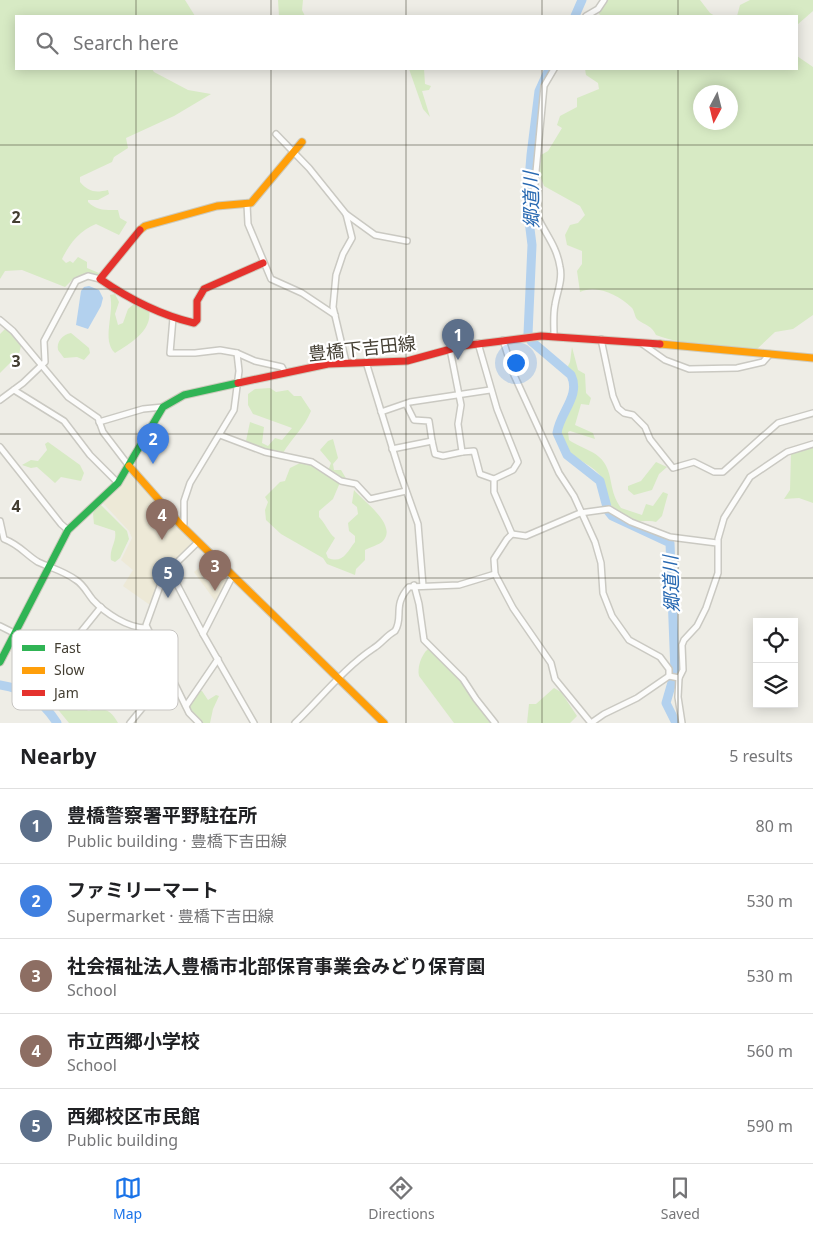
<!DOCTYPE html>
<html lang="en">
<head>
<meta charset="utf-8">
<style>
  :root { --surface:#fff; --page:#f2f2f2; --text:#202124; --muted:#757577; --line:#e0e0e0; --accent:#1a73e8 }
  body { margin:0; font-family:"Noto Sans","Noto Sans JP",sans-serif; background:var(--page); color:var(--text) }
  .controls { position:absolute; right:15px; bottom:15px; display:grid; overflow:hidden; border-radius:0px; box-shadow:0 2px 12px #0003 }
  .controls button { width:45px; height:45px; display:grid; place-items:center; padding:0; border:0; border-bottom:1px solid var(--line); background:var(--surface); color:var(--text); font:25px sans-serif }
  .compass { position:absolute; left:693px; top:85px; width:45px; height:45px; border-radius:50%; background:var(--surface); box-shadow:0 2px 12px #0003; rotate:187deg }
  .you { position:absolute; left:515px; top:362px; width:18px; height:18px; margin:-12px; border:4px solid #fff; border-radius:50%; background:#1a73e8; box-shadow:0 0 0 8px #1a73e833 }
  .badge { display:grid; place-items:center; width:32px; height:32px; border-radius:50%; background:var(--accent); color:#fff; font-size:16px; font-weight:700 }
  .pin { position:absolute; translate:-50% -41px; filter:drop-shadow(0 1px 2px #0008) }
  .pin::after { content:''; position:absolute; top:26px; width:18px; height:15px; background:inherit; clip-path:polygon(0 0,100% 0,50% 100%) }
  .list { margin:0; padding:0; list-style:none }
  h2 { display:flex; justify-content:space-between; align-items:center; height:65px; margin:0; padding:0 20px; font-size:21px }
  h2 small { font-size:16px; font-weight:400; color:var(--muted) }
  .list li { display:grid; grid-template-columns:32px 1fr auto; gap:15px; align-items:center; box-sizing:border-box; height:75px; padding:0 20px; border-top:1px solid var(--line) }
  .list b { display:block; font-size:19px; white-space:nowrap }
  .list p { margin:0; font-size:16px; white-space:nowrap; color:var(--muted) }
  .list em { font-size:16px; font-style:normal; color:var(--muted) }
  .icon { flex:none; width:28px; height:28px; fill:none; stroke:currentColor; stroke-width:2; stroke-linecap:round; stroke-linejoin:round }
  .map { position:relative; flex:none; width:813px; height:723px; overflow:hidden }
  .search { position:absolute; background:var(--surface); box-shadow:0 2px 12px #0003; left:15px; right:15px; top:15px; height:55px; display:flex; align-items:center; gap:12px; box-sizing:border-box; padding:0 18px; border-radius:0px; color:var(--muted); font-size:19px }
  .sheet { height:440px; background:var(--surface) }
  nav { display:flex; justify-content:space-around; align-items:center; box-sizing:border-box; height:70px; border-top:1px solid var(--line); background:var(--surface); font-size:14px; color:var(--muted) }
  nav a { display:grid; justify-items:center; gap:2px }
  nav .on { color:var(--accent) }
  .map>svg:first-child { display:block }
</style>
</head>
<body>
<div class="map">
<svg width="813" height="723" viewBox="0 0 813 723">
  <rect width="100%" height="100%" fill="#eeede6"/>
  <g fill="#ede9d7">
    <polygon points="129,474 194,542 162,574 150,605 123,586 133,570 121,560 132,538 129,531 102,502"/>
    <polygon points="210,559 227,579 216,602 194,572"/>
  </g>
  <g fill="#d7eac4" fill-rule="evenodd">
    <path d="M0,0h185l10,16h-179v53h136l2,3 34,18 23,4 -37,22 -48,22 2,10 -14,9 -2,5 -32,15v5c9,10 15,11 28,8l1,4 -11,6h-10v2c9,9 18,8 30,8l2,8 7,4 -8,13 -23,-11c-16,6 -27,20 -34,35l4,4 4,-2 3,2 5,-6 9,5v6l12,5 -2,3 -22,1 -10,10 -43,-17 -17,1 -5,8z"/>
    <polygon points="278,0 303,0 302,10 305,16 279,16"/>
    <polygon points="599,0 700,0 710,13 715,16 602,16 599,14"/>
    <polygon points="750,0 813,0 813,11 797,25 797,16 737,16 740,5"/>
    <path d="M797,56l16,11v248l-20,14 -18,3 -19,18c-32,-3 -70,-4 -100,-15 -4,-9 -11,-10 -18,-15 -4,-3 -3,-10 -7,-13 -13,-12 -34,-23 -51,-15l-3,-21 5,-7v-13l-15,-6 -2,-10 5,-10 8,-2 7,-8 -5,-9 -36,-20 -5,-13 2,-18 7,-4 14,-23 -5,-3 3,-9 17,-9v-9l22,-9 -1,-6 -12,-8 -1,-6h212zM700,92h30v30h-30z"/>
    <polygon points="409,69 424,69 425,84 431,86 429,90 422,91 430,117 423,109"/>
    <path d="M115,294l4,8 -4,12 3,11 5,-2 5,-14 6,-5 15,6c4,21 -20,34 -34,43 -14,-13 0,-40 -5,-58z"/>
    <polygon points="6,328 21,346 19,354 0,373 0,334"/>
    <path d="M71,333l18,15 1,5 -6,7 -7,-3 -13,1 -6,-8c-2,-8 5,-16 13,-17z"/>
    <path d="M572,347l6,23 7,4 1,19 5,5 -2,7 -8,-1 -6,21 18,8 2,6 -25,-8 -2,1 1,8c11,8 29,11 36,24 8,13 4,27 16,44l21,7 4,-11 7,2 10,-14 5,2 -6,22 -6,6c-6,-2 -12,0 -18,-1 -7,-2 -15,-7 -21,-10 -13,-9 -9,-25 -18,-37 -11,-13 -35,-17 -38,-37 -4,-18 12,-33 17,-49l-2,-10 -9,-10 3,-6z"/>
    <path d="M270,388l6,4 12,-2 6,6h7l10,15c-7,17 -19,27 -28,42l-17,-2 -20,-10 4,-19 14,5 -2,16 6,3 7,-8 7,2 10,-12 -39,-14 -5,-9v-11l7,-5z"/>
    <path d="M333,439l5,19 -5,6 1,6h7l6,10h-6l-8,19 -14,12v6c7,7 9,15 16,21l-9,15 2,5c15,6 19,-6 27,-16v-6l-6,-5 -1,-8 10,-9 -1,-7 -5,-4 2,-13c9,11 44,35 29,51 -4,4 -13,6 -18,9v10l-9,9 -1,6 -28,-11 -4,-6 -42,-24 -15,-14 -1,-10 3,-8 -3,-5 15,-15 5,-1 5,-13 14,-7 20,13 4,-3 3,-8 -11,-13 8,-9z"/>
    <polygon points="48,442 80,465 84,473 81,481 61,477 55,483 37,467 31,468 22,465 31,460 38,461 47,450 45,444"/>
    <polygon points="813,446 813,503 799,498 784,499 790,490 791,453"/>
    <polygon points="656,462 667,467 659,474 652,490 634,495 628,490 628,486 641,481"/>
    <path d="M100,504l27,27 2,8 -9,19 -5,4 -4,-2c-2,-11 6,-18 4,-29l-21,-7 -1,-10 4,-9z"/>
    <path d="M428,649l32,31 31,43h-37l-35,-47c-2,-8 2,-21 9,-27z"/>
    <path d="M40,666l16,22 8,16 16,-1 8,8c16,-5 23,-1 30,12h-49l-18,-22 -7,-19 -6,-10z"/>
    <polygon points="554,688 561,692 577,716 570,723 527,723 529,704 536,704"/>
    <polygon points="199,691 202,691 208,700 216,695 219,696 213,709 210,723 202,723 189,708"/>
  </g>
  <polygon fill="#b3d1ee" points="89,286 99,290 103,298 101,306 88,329 76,325 81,291 84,287"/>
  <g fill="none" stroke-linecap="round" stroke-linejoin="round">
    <g stroke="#b3d1ee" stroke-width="9">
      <polyline points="575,16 582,0"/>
      <polyline points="528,334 532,245 527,204 531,155 539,91 549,69"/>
      <path d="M531,341l40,34c10,21 -11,37 -14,58l10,22 33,26 8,30 4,5 58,27 5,129 -9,31 10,20"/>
      <path d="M0,685c26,4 43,16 57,38"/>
    </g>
    <g stroke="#cac9c2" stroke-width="8">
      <g id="street">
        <polyline points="586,16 598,9 604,0"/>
        <path d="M554,69l-10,17 -11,118c6,24 23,37 27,63 3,13 -3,25 -5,38 -2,10 -1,20 -1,31"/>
        <polyline points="276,134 309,168 346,214 352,238 343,254 336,275 333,307 346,362"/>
        <polyline points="247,204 248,224 271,279 302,293 335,315"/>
        <polyline points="346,214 375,235 407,241"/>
        <polyline points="173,318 170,353 195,353 220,350 237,353 255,361 282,367 285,373"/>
        <polyline points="0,320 13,331 68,397 98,418 103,432 129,466"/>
        <polyline points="601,339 613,396 618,408 624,413 633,415 645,427 650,439 673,468 694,462 714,472 723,472 778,423 813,413"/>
        <polyline points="503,340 514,375 559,473 574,496 595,542 601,563 603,593 612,616 629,640 660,657 669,669 669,676"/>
        <polyline points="478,343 497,409 518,462 513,470 494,479"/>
        <polyline points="641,343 665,360 689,369 737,368 763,362 770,354"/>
        <polyline points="450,349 461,405 458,424 462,452 474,451 480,474 494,479 494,492 512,534"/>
        <polyline points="366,362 400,473 418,524 423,586"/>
        <polyline points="14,390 64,421 90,455 118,483"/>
        <polyline points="0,400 23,383 45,362 44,341 76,281 88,276 100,279"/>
        <polyline points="406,404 414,420 429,421 432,441"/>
        <polyline points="381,412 410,402 490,390"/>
        <polyline points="99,422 143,409 163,407"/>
        <polyline points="220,435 265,452 312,462 341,481 356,484 370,499 406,491"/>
        <polyline points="0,447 61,524 68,530"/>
        <polyline points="392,449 432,441 435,454 443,456 462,452"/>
        <path d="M0,521l4,18c16,6 21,15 34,23 13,6 26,9 38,18 8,5 11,13 17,20 12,13 35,28 53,28"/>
        <polyline points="181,525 184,524 184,501 190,483 234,410 239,371 237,353"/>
        <polyline points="198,542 164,575 146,625 189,713 199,723"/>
        <polyline points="169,569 203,634"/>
        <polyline points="232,577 203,634 254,723"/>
        <polyline points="414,585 419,604 424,640 463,679 476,699 495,723"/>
        <path d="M0,626c11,5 22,11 30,20 6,8 11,22 21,23l50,-62"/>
        <polyline points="63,654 104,688 129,697 142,706"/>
        <polyline points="186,706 218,659"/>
        <polyline points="130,723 170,674"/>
        <path d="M295,723c26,-25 49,-55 79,-75 8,-5 12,-12 21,-17 9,-14 -3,-25 14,-44l50,-2 36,-11"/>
        <polyline points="591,723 555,679 551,663 513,608 495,574 494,559 507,539 512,534 526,536 580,513 609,509 631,522 670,537 717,543"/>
        <polyline points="591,723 604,714 637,698 669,676 679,678"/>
        <polyline points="682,723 678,697 679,678 683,670 682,645 684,640 697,626 706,608 718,573 718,539 724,518 750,477 787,452 813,444"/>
      </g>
    </g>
    <g stroke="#cdcabc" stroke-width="9">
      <polyline id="fast" points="0,662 68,530 118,483 163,407 184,395 238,383"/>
    </g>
    <g stroke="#cdcabc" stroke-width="9">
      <g id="slow">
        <polyline points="140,230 145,226 217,206 251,203 302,142"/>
        <polyline points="660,344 813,358"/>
        <polyline points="129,466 181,525 384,723"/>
      </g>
    </g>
    <g stroke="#cdcabc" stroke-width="9">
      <g id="jam">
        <path d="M140,230l-40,49c29,20 60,36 94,44l3,-3v-19l7,-12 59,-26"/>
        <polyline points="238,383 328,364 407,361 462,346 541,336 660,344"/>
      </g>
    </g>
    <use href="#street" stroke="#fcfcfb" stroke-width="5"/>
    <use href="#fast" stroke="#30b455" stroke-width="7"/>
    <use href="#slow" stroke="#ff9f0a" stroke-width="7"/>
    <use href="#jam" stroke="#e5322d" stroke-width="7"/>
  </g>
  <path fill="none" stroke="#433e32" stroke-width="1" stroke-opacity="0.55" d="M136,0v16M271,0v16M406,0v16M542,0v16M678,0v16M136,69v654M271,69v654M406,69v654M542,69v654M678,69v654M0,145h813M0,289h813M0,434h813M0,578h813"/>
  <g text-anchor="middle" stroke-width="4.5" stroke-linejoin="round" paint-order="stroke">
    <g font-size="18" fill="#433e32" stroke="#fff">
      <text transform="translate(362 349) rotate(-6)" y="6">豊橋下吉田線</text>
    </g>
    <g font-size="19" font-style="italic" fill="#2869b2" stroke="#fff">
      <text transform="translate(531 200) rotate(-91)" y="7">郷道川</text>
      <text transform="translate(671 584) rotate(-92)" y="7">郷道川</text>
    </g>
  </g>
  <rect x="12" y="630" width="166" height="80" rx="8" fill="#fff" stroke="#c7c5c2" stroke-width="1"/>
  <rect x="22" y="645" width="23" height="6" fill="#30b455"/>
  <rect x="22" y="667" width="23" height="7" fill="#ff9f0a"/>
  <rect x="22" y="690" width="23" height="6" fill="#e5322d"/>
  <g font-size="14" fill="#433e32">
    <text x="54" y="653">Fast</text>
    <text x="54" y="675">Slow</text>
    <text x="54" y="698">Jam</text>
  </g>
  <g font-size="16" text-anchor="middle" font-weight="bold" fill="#433e32" stroke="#fff" stroke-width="4.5" stroke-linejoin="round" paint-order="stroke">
    <text x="16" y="223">2</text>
    <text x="16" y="367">3</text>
    <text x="16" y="512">4</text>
  </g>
</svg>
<div class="controls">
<button><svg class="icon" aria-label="locate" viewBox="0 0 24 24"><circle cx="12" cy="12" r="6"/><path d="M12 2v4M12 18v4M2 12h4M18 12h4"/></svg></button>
<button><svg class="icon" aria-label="layers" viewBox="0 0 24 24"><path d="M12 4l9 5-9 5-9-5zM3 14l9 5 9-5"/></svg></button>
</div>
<svg class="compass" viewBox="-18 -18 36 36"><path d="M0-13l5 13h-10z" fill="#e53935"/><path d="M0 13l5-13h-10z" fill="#757577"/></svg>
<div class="you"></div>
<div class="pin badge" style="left:458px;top:360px;background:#5c6f8a">1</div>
<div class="pin badge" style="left:153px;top:464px;background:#3f7fe0">2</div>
<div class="pin badge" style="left:215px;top:591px;background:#8d6e63">3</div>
<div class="pin badge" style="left:162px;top:540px;background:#8d6e63">4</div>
<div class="pin badge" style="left:168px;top:598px;background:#5c6f8a">5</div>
<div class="search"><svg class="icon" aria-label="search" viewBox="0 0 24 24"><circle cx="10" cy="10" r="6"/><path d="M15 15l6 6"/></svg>Search here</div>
</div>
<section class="sheet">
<h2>Nearby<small>5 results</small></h2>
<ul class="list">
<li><span class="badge" style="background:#5c6f8a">1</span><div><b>豊橋警察署平野駐在所</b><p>Public building · 豊橋下吉田線</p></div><em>80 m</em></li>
<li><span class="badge" style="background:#3f7fe0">2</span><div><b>ファミリーマート</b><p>Supermarket · 豊橋下吉田線</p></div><em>530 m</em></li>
<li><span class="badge" style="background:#8d6e63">3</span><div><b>社会福祉法人豊橋市北部保育事業会みどり保育園</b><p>School</p></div><em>530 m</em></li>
<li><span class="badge" style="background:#8d6e63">4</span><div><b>市立西郷小学校</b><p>School</p></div><em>560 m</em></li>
<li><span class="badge" style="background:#5c6f8a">5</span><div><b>西郷校区市民館</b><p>Public building</p></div><em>590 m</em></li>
</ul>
</section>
<nav>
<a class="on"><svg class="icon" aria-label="map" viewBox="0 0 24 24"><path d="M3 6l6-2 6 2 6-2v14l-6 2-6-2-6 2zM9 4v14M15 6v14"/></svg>Map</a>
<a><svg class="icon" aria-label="directions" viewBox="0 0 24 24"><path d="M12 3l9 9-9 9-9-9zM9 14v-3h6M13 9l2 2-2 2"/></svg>Directions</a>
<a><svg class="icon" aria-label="saved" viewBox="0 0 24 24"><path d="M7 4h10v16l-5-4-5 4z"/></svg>Saved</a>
</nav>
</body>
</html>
